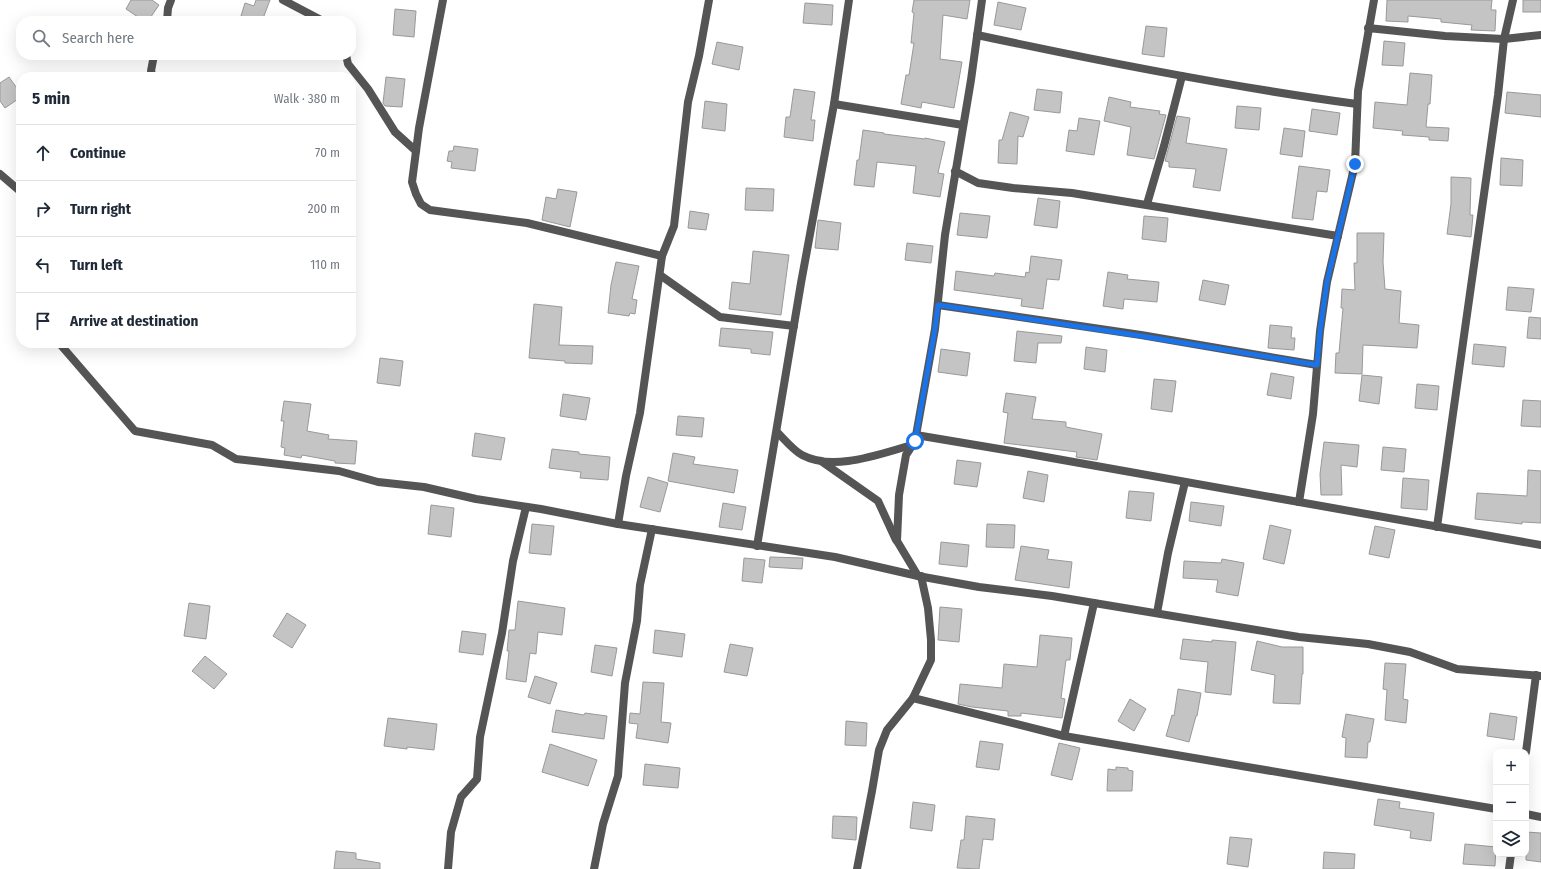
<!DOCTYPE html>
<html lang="en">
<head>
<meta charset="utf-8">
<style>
  :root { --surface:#fff; --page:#f6f6f7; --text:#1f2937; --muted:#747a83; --line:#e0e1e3 }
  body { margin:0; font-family:"Fira Sans Condensed",sans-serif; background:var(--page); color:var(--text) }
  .controls { position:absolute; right:12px; bottom:12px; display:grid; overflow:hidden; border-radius:8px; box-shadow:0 4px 16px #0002 }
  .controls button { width:36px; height:36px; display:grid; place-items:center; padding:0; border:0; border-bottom:1px solid var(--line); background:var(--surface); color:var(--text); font:20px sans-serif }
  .stop { position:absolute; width:12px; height:12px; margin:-9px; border:3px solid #1a73e8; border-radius:50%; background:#fff }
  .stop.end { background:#1a73e8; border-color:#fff; box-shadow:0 1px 4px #0008 }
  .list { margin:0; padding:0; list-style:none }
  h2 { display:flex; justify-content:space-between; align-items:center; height:52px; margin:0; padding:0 16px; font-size:17px }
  h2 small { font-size:13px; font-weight:400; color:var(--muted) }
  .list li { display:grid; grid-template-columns:26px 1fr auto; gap:12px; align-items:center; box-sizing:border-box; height:56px; padding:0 16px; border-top:1px solid var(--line) }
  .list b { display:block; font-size:15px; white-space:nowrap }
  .list em { font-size:13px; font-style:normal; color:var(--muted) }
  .icon { flex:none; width:22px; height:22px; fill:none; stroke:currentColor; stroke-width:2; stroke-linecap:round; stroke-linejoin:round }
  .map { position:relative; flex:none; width:1541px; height:869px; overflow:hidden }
  .search { position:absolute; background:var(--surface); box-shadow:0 4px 16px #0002; left:16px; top:16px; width:340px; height:44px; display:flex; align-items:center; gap:10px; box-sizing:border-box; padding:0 14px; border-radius:16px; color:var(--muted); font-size:15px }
  .panel { position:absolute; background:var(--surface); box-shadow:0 4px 16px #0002; left:16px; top:72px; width:340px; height:276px; border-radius:16px }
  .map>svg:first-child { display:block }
</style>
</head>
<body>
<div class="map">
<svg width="1541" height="869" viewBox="0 0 1541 869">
  <rect width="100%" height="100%" fill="#fff"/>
  <g fill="#c4c4c4" stroke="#999">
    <polygon points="131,0 152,0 159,5 148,21 144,21 126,9"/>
    <polygon points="256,0 270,0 262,21 254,21 241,16 245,3 254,6"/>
    <polygon points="914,0 970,0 967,19 943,15 940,59 962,62 954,108 922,102 921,108 901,104 906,75 909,75 914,43 911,43 914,13 912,12"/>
    <polygon points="1387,0 1492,0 1491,10 1496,10 1495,31 1471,30 1472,25 1441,22 1441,19 1408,16 1408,22 1386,21"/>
    <rect x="1523" y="0" width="18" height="12"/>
    <polygon points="998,2 1026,8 1021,30 994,25"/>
    <polygon points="805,3 833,5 832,25 803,23"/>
    <polygon points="395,9 416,11 414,37 393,35"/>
    <polygon points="1146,26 1167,28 1164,57 1142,54"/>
    <polygon points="1384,41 1405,43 1403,66 1382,65"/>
    <polygon points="717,42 743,47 739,70 712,64"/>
    <polygon points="1410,73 1432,75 1430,104 1428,104 1426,127 1449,128 1448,141 1429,140 1429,137 1402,135 1403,131 1373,128 1375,102 1407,105"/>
    <polygon points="9,77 21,94 21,97 5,108 0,101 0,83"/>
    <polygon points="386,77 405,79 402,107 385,106 383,103"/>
    <polygon points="794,89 815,92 811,120 815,120 813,141 784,137 786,117 790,117"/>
    <polygon points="1037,89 1062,92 1060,113 1034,110"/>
    <polygon points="1507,92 1541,95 1541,117 1505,113"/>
    <polygon points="1109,97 1131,102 1130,107 1160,111 1159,114 1166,115 1154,159 1127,155 1131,127 1104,121"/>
    <polygon points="705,101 727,104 725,131 702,128"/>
    <polygon points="1237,106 1261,108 1259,130 1235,128"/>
    <polygon points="1312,109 1340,113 1337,135 1309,131"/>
    <polygon points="1010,112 1029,117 1023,137 1018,136 1017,164 998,163 999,140 1002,140"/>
    <polygon points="1177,116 1190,118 1186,143 1227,149 1220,191 1193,187 1196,169 1169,167 1169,162 1165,161"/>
    <polygon points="1079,118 1100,121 1094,155 1066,151 1069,130 1077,131"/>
    <polygon points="1284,128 1305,131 1302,157 1280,154"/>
    <polygon points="863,130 884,133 884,134 925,139 925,138 945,142 938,173 944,174 940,197 913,193 916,166 877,162 874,187 854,185 857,160 859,160"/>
    <polygon points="454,146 478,149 475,171 451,168 452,162 447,161 449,151 453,151"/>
    <polygon points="1501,158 1523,160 1522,186 1500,185"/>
    <polygon points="1299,166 1330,170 1327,192 1317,191 1313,220 1292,218"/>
    <polygon points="1451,177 1471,178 1470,215 1473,215 1471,237 1447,234 1451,204"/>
    <polygon points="746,188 774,189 773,211 745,210"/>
    <polygon points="558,189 577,192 570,227 542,220 546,197 556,199"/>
    <polygon points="1038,198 1060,201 1057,228 1034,225"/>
    <polygon points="690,211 709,214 706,230 688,228"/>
    <polygon points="960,213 990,216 987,238 957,235"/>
    <polygon points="1144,216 1168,218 1166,242 1142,239"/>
    <polygon points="818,220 841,223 838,250 815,248"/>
    <polygon points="1357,233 1384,233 1383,262 1385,289 1401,291 1399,323 1419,325 1417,348 1363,345 1362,374 1335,373 1336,353 1339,353 1343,308 1341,308 1342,289 1355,290 1354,263 1357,263"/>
    <polygon points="907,243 933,246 931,263 905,260"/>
    <polygon points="753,251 789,255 781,315 729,309 732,282 750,284"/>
    <polygon points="1031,256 1062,260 1059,280 1047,279 1043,309 1021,306 1022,299 954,290 956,271 994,276 995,273 1025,277 1026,272 1029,273"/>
    <polygon points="616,262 639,266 632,299 637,300 635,314 630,313 629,316 608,313 611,285"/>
    <polygon points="1108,272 1128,275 1127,279 1159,282 1157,302 1124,299 1123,309 1103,306"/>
    <polygon points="1203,280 1229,285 1225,305 1199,300"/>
    <polygon points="1508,287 1534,289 1531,312 1506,310"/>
    <polygon points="534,304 562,307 559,345 593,346 592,364 565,363 565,361 529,358"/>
    <polygon points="1529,317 1541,318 1541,339 1527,338"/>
    <polygon points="1270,325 1292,327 1291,338 1295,338 1294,350 1268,348"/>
    <polygon points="721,328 773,332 770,355 751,353 751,349 719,346"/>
    <polygon points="1017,331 1062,336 1061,343 1038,343 1036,363 1014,361"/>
    <polygon points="1474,344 1506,347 1504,367 1472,364"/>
    <polygon points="1086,347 1107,350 1105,372 1084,369"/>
    <polygon points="941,349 970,353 967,376 938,372"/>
    <polygon points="380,358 403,361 400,386 377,383"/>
    <polygon points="1271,373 1294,377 1291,399 1267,395"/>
    <polygon points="1362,375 1382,377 1379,404 1359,401"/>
    <polygon points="1154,379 1176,381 1172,412 1151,409"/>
    <polygon points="1417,384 1439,386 1437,410 1415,408"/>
    <polygon points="1006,393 1036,397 1032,419 1066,422 1066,427 1102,434 1097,460 1076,457 1077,452 1004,443 1008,413 1003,412"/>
    <polygon points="563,394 590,398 586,420 560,416"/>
    <polygon points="1523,400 1541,401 1541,427 1521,426"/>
    <polygon points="284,401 311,404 307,431 329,435 328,439 357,441 355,464 335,463 335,461 302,455 301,458 284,455 285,448 281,447 284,421 281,421"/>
    <polygon points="678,416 704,418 702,437 676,435"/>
    <polygon points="475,433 505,438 501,460 472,456"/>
    <polygon points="1324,442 1359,445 1357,467 1341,465 1342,495 1321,495 1320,474"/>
    <polygon points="1383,447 1406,449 1404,472 1381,470"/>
    <polygon points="552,449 579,452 579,454 610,457 608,480 580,478 581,472 549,468"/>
    <polygon points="673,453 695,457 693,464 738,470 734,493 668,481"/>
    <polygon points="957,460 981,463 977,487 954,484"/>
    <polygon points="1528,470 1541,471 1541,523 1522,522 1522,524 1475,519 1477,493 1527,496"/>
    <polygon points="1028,471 1048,475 1044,502 1023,498"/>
    <polygon points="648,477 668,483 660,512 640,507"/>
    <polygon points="1403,478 1429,480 1427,510 1401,508"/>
    <polygon points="1129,491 1154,493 1151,521 1126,518"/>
    <polygon points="1191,502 1224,506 1221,526 1189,521"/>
    <polygon points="723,503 746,507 742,530 719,527"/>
    <polygon points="431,505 454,508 451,537 428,534"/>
    <polygon points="532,524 554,526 551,555 529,553"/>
    <polygon points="987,524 1015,525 1014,548 986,547"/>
    <polygon points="1270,525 1291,530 1284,564 1263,559"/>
    <polygon points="1375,526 1395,530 1389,558 1369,554"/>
    <polygon points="941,542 969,545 967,567 939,564"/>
    <polygon points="1021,546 1049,550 1047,559 1072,562 1069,588 1015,580"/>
    <polygon points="770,557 803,558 802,569 769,567"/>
    <polygon points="744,558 765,560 762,583 742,581"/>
    <polygon points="1222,559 1244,563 1238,596 1216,592 1218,580 1183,578 1184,561 1221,563"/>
    <polygon points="518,601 565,608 562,635 538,632 536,654 530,653 526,682 506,679 509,651 507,651 509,630 515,630"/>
    <polygon points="189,603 210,606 206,639 184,636"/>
    <polygon points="940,607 962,609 959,642 938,640"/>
    <polygon points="287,613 306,625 292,648 273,636"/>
    <polygon points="655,630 685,634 682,657 653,653"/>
    <polygon points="462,631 486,634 483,655 459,652"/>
    <polygon points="1040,635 1072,638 1070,660 1066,660 1061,698 1065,699 1062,718 1021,713 1021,716 1008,716 1008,711 972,707 958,704 960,684 1002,688 1004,664 1037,667"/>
    <polygon points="1183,639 1212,642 1212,640 1236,642 1231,695 1205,692 1208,662 1180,659"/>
    <polygon points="1257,641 1282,647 1303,647 1303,674 1302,674 1300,704 1273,703 1275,675 1251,670"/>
    <polygon points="730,644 753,648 747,676 724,672"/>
    <polygon points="595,645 617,648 612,676 591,672"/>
    <polygon points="205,656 227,674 214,689 192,671"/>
    <polygon points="1385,663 1406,664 1403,699 1408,700 1406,723 1385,720 1387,690 1383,689"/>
    <polygon points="535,676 557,683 550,704 528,697"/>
    <polygon points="643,682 664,683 661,722 671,723 668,743 636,738 638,724 629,723 630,713 640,714"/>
    <polygon points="1178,689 1201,693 1197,716 1196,716 1189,742 1166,736 1172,715 1174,716"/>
    <polygon points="1130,699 1146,709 1134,731 1118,721"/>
    <polygon points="556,710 584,715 585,713 607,716 604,739 552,732"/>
    <polygon points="1490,713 1517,717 1514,740 1487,736"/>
    <polygon points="1346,714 1374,719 1370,742 1368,742 1367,758 1345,757 1346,738 1342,737"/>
    <polygon points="388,718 437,724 434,750 407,747 407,749 384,746"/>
    <polygon points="846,721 867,723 866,746 845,745"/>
    <polygon points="980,741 1003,744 999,770 976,767"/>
    <polygon points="1059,743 1080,748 1072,780 1051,775"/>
    <polygon points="550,744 597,760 588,786 542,772"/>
    <polygon points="645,764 680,768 678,788 643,785"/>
    <polygon points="1116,767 1128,768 1128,770 1133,771 1132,791 1107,791 1108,769 1116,770"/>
    <polygon points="1378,799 1400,802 1399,808 1434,813 1431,841 1410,838 1411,831 1374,825"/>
    <polygon points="913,802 935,805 932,831 910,828"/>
    <polygon points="833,816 857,817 856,840 832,838"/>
    <polygon points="966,816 995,819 993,840 983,839 979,869 957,868 961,840 964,840"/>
    <polygon points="1526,832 1541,833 1541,862 1526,860"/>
    <polygon points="1230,837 1252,839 1248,867 1227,864"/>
    <polygon points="1465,844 1496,847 1495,866 1463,864"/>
    <polygon points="336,851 356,853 356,859 380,863 380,869 334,869"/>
    <polygon points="1324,852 1355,854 1354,869 1323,869"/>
  </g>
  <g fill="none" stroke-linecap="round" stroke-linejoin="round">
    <g stroke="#555" stroke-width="8">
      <polyline points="283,0 323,21"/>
      <polyline points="443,0 419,128 412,182 416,194 421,204 430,210 527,223 662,256"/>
      <polyline points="167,21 168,8 171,0"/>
      <polyline points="1368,28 1445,36 1504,39 1541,35"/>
      <path d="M977,35c126,27 253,52 380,69"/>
      <polyline points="346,55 348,64 368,89 395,132 416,151"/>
      <polyline points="153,77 151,71 154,55"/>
      <polyline points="834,104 963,125"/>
      <polyline points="955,171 978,183 1013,188 1072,193 1338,236"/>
      <polyline points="0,174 21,192"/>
      <polyline points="1147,204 1164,146 1182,76"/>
      <polyline points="660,275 698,302 720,317 794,326"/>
      <polyline points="938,305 1141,335 1317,365"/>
      <polyline points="59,343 135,431 212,445 236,459 339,471 378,482 424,487 476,499 541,509 618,524 835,557 918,576 979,587 1052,596 1299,637 1368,644 1410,652 1457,669 1541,676"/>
      <path d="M777,432c7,7 17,19 25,23 32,17 77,-1 110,-10"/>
      <polyline points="916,435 1029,454 1541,545"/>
      <polyline points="821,461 878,501 896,540"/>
      <polyline points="1299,502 1313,414 1320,331 1327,282 1355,164 1358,91 1374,0"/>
      <polyline points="618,524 626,476 640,413 662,256 674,226 688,102 699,56 709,0"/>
      <polyline points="1437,527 1498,95 1504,39 1513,0"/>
      <polyline points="757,546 801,283 834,104 849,0"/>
      <polyline points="918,576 897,541 899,495 906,455 915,441 935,329 945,235 971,80 982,0"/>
      <polyline points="1157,613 1168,553 1185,482"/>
      <polyline points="913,698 1064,736 1496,809"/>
      <polyline points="1064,736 1094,603"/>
      <polyline points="1526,752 1536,675"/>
      <polyline points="1526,814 1541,817"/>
      <polyline points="448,869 451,832 461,797 477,779 480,737 502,633 513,561 526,507"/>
      <polyline points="594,869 603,824 618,776 625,683 637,621 640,585 652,529"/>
      <polyline points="857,869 872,791 879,750 887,730 913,698 931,660 931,640 928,608 921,576"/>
      <polyline points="1509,869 1511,854"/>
    </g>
  </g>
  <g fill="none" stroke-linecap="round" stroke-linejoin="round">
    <polyline stroke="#1a73e8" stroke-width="5" points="915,441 935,329 938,305 1141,336 1317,365 1320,331 1327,282 1355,164"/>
  </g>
</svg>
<div class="controls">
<button>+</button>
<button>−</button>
<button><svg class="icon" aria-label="layers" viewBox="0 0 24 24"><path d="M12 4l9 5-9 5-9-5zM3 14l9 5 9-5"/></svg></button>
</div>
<div class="stop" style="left:915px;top:441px"></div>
<div class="stop end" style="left:1355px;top:164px"></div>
<div class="search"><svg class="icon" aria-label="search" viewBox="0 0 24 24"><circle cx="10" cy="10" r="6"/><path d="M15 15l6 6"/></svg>Search here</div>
<section class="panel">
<h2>5 min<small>Walk · 380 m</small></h2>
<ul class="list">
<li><svg class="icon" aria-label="ahead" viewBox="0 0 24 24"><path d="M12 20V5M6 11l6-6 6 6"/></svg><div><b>Continue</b></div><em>70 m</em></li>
<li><svg class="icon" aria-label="right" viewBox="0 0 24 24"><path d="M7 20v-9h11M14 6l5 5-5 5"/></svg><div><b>Turn right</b></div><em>200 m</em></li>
<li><svg class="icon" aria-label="left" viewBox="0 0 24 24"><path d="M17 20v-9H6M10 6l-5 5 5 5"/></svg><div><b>Turn left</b></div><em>110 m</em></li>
<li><svg class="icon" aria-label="arrive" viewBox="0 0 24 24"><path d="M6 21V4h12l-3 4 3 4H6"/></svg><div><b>Arrive at destination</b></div></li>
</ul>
</section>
</div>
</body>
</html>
